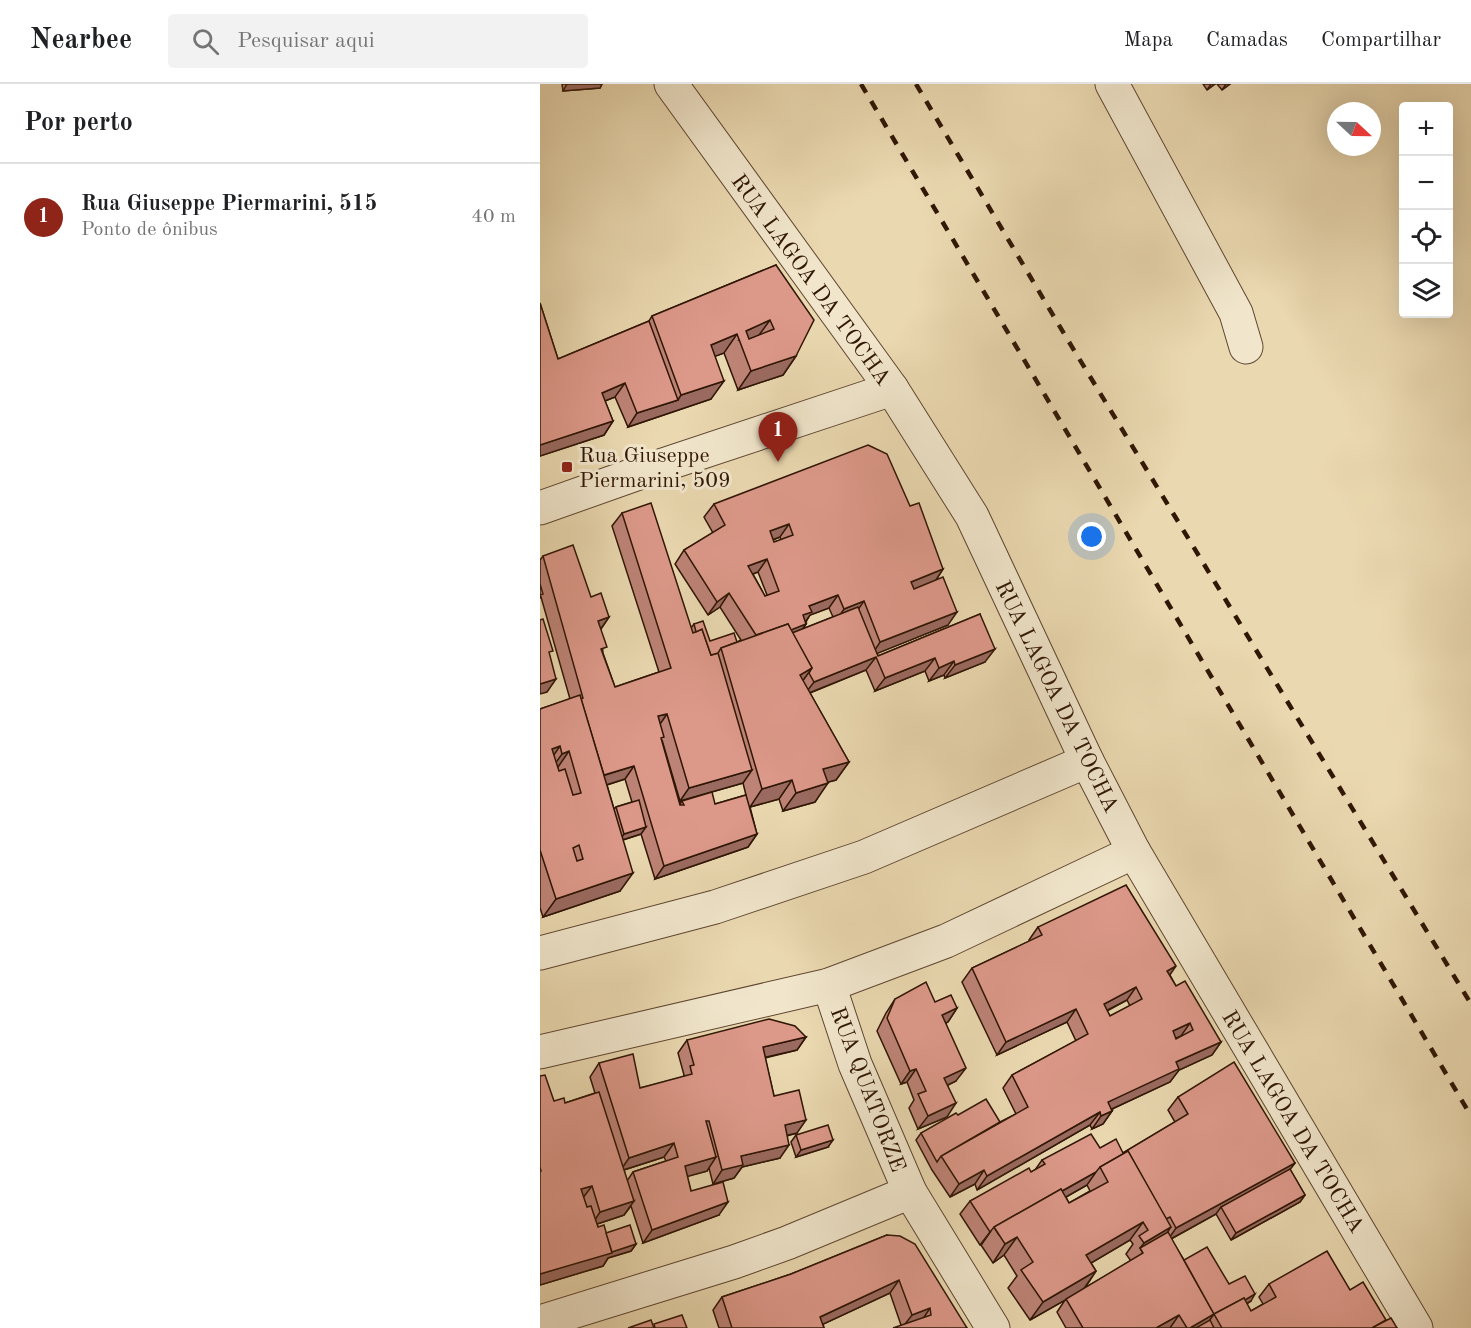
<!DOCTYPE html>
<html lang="pt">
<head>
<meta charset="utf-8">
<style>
  :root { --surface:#fff; --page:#f2f2f2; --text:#202124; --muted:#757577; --line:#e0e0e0; --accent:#8f2418 }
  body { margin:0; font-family:"Old Standard TT",serif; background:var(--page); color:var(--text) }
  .controls { position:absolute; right:18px; top:18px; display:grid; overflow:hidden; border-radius:6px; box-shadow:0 6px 24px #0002 }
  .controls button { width:54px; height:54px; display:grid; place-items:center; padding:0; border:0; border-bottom:2px solid var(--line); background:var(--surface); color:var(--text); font:30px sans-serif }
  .compass { position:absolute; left:787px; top:18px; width:54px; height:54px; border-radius:50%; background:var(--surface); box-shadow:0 6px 24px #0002; rotate:112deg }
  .you { position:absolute; left:552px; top:453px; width:21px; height:21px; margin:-15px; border:4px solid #fff; border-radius:50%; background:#1a73e8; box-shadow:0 0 0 9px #1a73e833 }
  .badge { display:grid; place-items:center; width:39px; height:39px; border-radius:50%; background:var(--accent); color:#fff; font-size:20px; font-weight:700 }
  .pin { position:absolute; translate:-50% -50px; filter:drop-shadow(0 2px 3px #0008) }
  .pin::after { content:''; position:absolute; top:32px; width:21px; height:18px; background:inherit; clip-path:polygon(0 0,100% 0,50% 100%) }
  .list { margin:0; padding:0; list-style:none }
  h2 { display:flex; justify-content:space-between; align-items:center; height:78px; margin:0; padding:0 24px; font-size:26px }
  h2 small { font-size:20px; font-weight:400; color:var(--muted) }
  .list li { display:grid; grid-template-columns:39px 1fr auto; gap:18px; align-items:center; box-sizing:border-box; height:108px; padding:0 24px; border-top:2px solid var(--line) }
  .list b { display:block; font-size:22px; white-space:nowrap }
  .list p { margin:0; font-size:20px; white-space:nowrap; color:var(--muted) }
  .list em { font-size:20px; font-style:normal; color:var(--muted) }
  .icon { flex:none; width:33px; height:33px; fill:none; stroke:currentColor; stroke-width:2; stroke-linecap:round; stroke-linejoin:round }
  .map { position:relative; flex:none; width:931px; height:1244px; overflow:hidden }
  header { display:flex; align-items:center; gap:36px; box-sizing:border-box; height:84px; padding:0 30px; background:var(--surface); border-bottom:2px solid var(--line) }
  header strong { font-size:28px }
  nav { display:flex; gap:33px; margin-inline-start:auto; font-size:21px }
  .search { width:420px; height:54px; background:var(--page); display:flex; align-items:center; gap:15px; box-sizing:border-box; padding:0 21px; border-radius:6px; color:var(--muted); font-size:22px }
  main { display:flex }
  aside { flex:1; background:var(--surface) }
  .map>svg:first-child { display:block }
</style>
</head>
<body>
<header>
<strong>Nearbee</strong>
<div class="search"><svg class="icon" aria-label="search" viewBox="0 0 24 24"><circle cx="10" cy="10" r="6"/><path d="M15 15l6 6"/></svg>Pesquisar aqui</div>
<nav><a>Mapa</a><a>Camadas</a><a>Compartilhar</a></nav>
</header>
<main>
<aside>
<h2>Por perto<small></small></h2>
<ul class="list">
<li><span class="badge">1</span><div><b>Rua Giuseppe Piermarini, 515</b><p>Ponto de ônibus</p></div><em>40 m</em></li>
</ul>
</aside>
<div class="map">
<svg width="931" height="1244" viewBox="0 0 931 1244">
  <rect width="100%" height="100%" fill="#ead8b0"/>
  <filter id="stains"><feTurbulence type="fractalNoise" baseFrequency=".00333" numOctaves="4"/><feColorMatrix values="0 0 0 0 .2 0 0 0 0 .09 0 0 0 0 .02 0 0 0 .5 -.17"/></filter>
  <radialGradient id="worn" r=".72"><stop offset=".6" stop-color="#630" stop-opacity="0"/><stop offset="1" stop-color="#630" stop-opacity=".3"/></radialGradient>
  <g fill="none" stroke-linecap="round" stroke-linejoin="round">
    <g stroke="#5e4630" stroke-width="35">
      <g id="street">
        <polyline points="131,0 352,305 432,432 547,677 594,768 876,1244"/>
        <polyline points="572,0 696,229 706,263"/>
        <polyline points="0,424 96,390 352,305"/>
        <polyline points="0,869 175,823 324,773 547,677"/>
        <polyline points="289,901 315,980 370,1108 453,1244"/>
        <polyline points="0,968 289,901 406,857 594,768"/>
        <polyline points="0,1238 194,1178 247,1159 370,1108"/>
      </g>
    </g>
    <use href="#street" stroke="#f1e6cc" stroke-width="33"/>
    <g stroke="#301605" stroke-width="4.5" stroke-dasharray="10 10" stroke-linecap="butt">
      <polyline points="321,0 931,1032"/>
      <polyline points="376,0 526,253 931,920"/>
    </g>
  </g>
  <g fill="#bd8376" stroke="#301605" stroke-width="1.5" fill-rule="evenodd">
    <polygon points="22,0 62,0 60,4 23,7"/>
    <polygon points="663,0 675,0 667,6"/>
    <polygon points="677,0 690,0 682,6"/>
    <polygon points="236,181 256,272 243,291 198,306 184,269 175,272 171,315 88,343 75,313 65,317 73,337 64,351 0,372 0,219 18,275 109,237 112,232"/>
    <path d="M174,420l196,2 33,63 -7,11 12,45 -71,28 1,3 102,-42 5,48 -40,16 -1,-3 -15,6 -4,-10 -50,20 -9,-21 -56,23 39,69 -13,18 -9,2 -12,20 -32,9 -4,-12 -29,8 7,27 -9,13 -93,32 -14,-45 -18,6 -3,51 -77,26 -3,-9v-199l30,-10 -29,-102 -1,1v-38l3,-4 48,41 18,20 -8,12 2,24 12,34 44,-15 -47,-146 10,-13 69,115 3,-4 16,17 27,1 4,-2 -21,-33 -12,8 -33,-51 9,-14 29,-17 -9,-16zM240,453l1,3 -7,2 -1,-2zM218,488l9,23 -2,1 -12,-22zM289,524l4,9 -30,12 3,-5v-2l4,-7zM122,656l18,61 63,-18 3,12 -31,9 -33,-3 -2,3zM85,695l7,23 -16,5 -2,2 -7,-24z"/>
    <path d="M498,843l132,48 6,11 45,56 -9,13 -33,15 -9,12 -58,27v2l-9,13 -11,5 -2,-4 -113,65 -2,-6 -25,13 -18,-27 -16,-30 5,-7 37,-18 42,7 16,-8 -13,-26 9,-13 64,-34 -9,-19 -70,33 -35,-73 10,-14 58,-27 -1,-1zM587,916l3,6 -20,10 -3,-5z"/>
    <polygon points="355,915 395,918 417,924 408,938 406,939 416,997 408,1001 407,1033 378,1045 369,1024 374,1016 367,998 361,1000 337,947 346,929"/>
    <path d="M266,953l-9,13 -32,8 9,38 23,37 -10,3 -7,22 -38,9 -8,11 -21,6 -4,-16 -2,3 -20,5 4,15 28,24 -76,28 -12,-37 -7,9 -27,9 1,3 8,6 30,11 -5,7 -23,7 -5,8 -63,19v-209l14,25 11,2 30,-10 -5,-16 9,-14 41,25 43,-11 1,-2 -6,-22 9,-13zM124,1073l2,4 -33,11 -6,9 -3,-11z"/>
    <path d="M638,1013l117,66 -5,6 15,26 -5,7 -69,38 -15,-26 -45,25 13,21 45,24 22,17 -4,3 4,7 12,-7 -4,-7 10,-13 81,6 36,30 11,8h-331l-9,-16 8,-12 -35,20 -22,-32 9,-12 -13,-21 -11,8 -12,-18 1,-1 -2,1 -20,-31 10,-13 61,-29 4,-2 7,-10 81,-7 52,-31 -7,-12zM547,1101l3,6 -21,12 -3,-6zM590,1156l3,4 -7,10 5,7 -46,27 11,-17 -5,-8z"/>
    <polygon points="256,1051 288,1063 256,1073 251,1058"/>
    <polygon points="347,1151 427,1244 361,1241 350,1209 283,1240 284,1244 179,1244 173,1226 182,1213 251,1190"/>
  </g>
  <g fill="#9a6a60" stroke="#301605" stroke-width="1.5">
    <polygon points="27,0 62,0 60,4 23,7"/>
    <polygon points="671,0 675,0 667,6"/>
    <polygon points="686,0 690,0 682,6"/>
    <polygon points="230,236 217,254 199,256 206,247"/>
    <polygon points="197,250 184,269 158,279 171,261"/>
    <polygon points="256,272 243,291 198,306 211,287"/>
    <polygon points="184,297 171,315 88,343 97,329 138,316 141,311"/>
    <polygon points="85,299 75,313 52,322 62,309"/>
    <polygon points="73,337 64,351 0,372 0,361"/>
    <polygon points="249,440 240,453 221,460 230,447"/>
    <polygon points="227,475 218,488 199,495 208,482"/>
    <polygon points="403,485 394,499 362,511 371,498"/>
    <polygon points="189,509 180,523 168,531 177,518"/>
    <polygon points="298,511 289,524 270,531 263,541 266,540 257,553 245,548 254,544 269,522"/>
    <polygon points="324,517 315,530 295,538 304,525"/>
    <polygon points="417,528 408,541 331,572 340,558"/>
    <polygon points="69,533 60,546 58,537"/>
    <polygon points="455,565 445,578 405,594 415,581"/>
    <polygon points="336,573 326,586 264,611 274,598"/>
    <polygon points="395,574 385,587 335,607 345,594"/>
    <polygon points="414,577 404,591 389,597 399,584"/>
    <polygon points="272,584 259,602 260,591"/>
    <polygon points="16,595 7,608 0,610 0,600"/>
    <polygon points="127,630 118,643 118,632"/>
    <polygon points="20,662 7,681 12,665"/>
    <polygon points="29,667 16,686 9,688 22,670"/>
    <polygon points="309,678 296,696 270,703 283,685"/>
    <polygon points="94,682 85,695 50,706 59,693"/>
    <polygon points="212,686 203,699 140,717 149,704"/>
    <polygon points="252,696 239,715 210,723 222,705"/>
    <polygon points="288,699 275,718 243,727 256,709"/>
    <polygon points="106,743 101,750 79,757 84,750"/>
    <polygon points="217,750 208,763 115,795 124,782"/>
    <polygon points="93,789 80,807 3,833 16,815"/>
    <polygon points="636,882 627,895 627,887"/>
    <polygon points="596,903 587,916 554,933 564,920"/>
    <polygon points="417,924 408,938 393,944 402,931"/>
    <polygon points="536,925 527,938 457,971 466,958"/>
    <polygon points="650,939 641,952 623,960 633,947"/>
    <polygon points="266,953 257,966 213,976 223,963"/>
    <polygon points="681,958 672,971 639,986 630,998 561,1030 568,1018 636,978"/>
    <polygon points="426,984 416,997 395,1007 404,994"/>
    <polygon points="376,985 367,998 361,1000 370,987"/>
    <polygon points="416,1019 407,1033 378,1045 388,1032"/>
    <polygon points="572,1027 563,1040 552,1045 561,1032"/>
    <polygon points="560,1028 550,1041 437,1106 447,1092"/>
    <polygon points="266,1036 257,1049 235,1054 245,1041"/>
    <polygon points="293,1056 288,1063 256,1073 261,1066"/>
    <polygon points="134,1059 124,1073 80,1087 89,1074"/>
    <polygon points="249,1061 240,1074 202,1083 194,1094 173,1100 182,1086 201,1072"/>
    <polygon points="176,1073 167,1087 135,1096 145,1082"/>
    <polygon points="755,1079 745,1092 681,1123 676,1130 627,1157 636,1144"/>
    <polygon points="444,1086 435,1100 410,1113 419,1100"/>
    <polygon points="556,1088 547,1101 459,1151 455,1145"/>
    <polygon points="52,1102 42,1115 41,1105"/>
    <polygon points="765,1111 760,1118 691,1156 696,1149"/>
    <polygon points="94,1117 84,1131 51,1142 60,1128"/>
    <polygon points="188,1118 179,1131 103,1159 112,1146"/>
    <polygon points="603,1138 590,1156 534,1189 546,1171"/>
    <polygon points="631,1143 618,1162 603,1169 600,1164 604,1159"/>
    <polygon points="451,1147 442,1160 440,1161 450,1148"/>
    <polygon points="477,1153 464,1171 453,1179 465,1160"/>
    <polygon points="96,1160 91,1167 68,1174 63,1182 0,1201 0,1190"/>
    <polygon points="556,1187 543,1206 490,1236 503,1218"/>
    <polygon points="359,1196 350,1209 275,1244 280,1233"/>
    <polygon points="715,1210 711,1217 678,1236 676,1233"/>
    <polygon points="390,1224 381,1238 362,1244 372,1231"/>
    <polygon points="674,1230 665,1243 650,1244"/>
    <polygon points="639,1231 630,1244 616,1244"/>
  </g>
  <g fill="#dc9889" stroke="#301605" stroke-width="1.5" fill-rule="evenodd">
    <path d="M236,181l38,55 -18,36 -45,15 -14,-37 -26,11 13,36 -43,14 -29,-79zM230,236l4,9 -25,10 -3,-8z"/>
    <polygon points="0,219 18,275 109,237 138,316 97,329 85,299 62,309 73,337 0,361"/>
    <path d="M328,361l19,9 23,52 9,-3 24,66 -32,13 3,7 29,-12 14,35 -77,30 -16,-41 -20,8 -6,-14 -29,11 3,6 -9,3 3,9 -15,6 -3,-6 -32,11 -27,-42 -12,9 -33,-52 41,-25 -11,-21zM249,440l4,11 -19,7 -4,-11zM227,475l12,32 -14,5 -17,-30z"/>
    <polygon points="111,419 153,549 162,545 171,571 178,569 212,686 149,704 127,630 118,632 124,653 121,654 140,721 144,721 142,717 172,708 175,720 206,711 217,750 124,782 94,682 64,691 41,615 43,614 3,472 33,461 51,513 61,509 69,533 58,537 67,563 61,565 75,603 131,584 82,429"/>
    <polygon points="0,500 3,510 0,511"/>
    <polygon points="318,523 338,572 440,530 455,565 415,581 414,577 399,584 395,574 345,594 336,573 274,598 269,589 272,584 252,549"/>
    <polygon points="3,535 13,567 9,568 16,595 0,600 0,536"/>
    <polygon points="163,537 170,557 194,549 197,558 181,564 178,569 171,571 162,545 156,548 154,540"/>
    <polygon points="248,540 272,584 260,591 309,678 283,685 288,699 256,709 252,696 222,705 181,564"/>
    <path d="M40,611l53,178 -77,26 -16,-49v-141zM20,662l2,8 7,-3 12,42 -8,2 -8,-26 -6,2 -7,-22zM39,761l4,14 -6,2 -4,-13z"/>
    <polygon points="99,716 106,743 84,750 76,723"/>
    <path d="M586,801l50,81 -9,5 9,15 9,-5 36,61 -45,20 3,7 -71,33 4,9 -11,5 -1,-4 -113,64 -3,-6 -25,14 -18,-28 87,-49 -16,-32 76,-41 -12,-25 -70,33 -34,-74 70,-33 -4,-8zM596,903l6,12 -32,17 -6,-12zM650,939l3,7 -17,9 -3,-8z"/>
    <polygon points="386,898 395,918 411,911 417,924 402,931 426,984 404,994 416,1019 388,1032 378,1010 386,1007 376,985 370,987 347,934 355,915"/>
    <polygon points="229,935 255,942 266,953 223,963 234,1012 259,1006 266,1036 245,1041 249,1061 201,1072 203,1081 182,1086 169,1037 166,1037 176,1073 145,1082 151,1107 183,1098 188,1118 112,1146 93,1088 138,1073 134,1059 89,1074 59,979 93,970 100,1004 152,990 150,982 154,981 147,956"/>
    <polygon points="694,978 755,1079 636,1144 630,1133 626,1135 588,1067 560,1083 556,1088 522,1107 521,1105 454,1143 450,1148 430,1117 489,1084 491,1088 505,1080 502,1076 551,1050 560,1064 576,1055 583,1069 648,1030 638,1013"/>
    <polygon points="5,991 14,1017 24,1014 25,1019 59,1008 94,1117 60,1128 52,1102 41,1105 47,1123 51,1122 58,1143 64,1141 72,1169 0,1190 0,1088 1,1087 0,1083 0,992"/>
    <polygon points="446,1015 460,1038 401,1072 397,1078 381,1049 416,1029 418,1031"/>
    <polygon points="288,1041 293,1056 261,1066 256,1051"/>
    <polygon points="588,1067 631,1143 604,1159 599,1152 608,1146 603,1138 546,1171 556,1187 503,1218 481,1186 493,1178 477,1153 465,1160 454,1143 521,1105 529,1119 568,1098 560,1083"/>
    <polygon points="750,1085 765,1111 696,1149 681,1123"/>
    <polygon points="90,1141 96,1160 72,1168 66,1149"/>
    <polygon points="628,1148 674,1230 650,1244 647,1244 639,1231 616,1244 543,1244 526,1215 603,1169 600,1164"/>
    <polygon points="347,1151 360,1152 375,1160 427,1244 353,1244 391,1231 390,1224 372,1231 359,1196 280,1233 284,1244 192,1244 182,1213 251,1190"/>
    <polygon points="667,1163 689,1200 705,1192 715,1210 705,1216 704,1214 674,1230 644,1176"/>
    <polygon points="787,1167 810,1206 823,1198 846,1236 832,1244 682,1244 674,1230 704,1214 711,1227 736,1213 729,1200"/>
    <polygon points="142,1231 147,1244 115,1244 114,1240"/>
    <polygon points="851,1234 857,1244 832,1244"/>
    <polygon points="111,1236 114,1244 88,1244"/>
    <polygon points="670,1236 674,1244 656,1244"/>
  </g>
  <rect fill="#8f2418" stroke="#f1e6cc" stroke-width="2" x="21" y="377" width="12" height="12" rx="3"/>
  <g text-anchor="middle" stroke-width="6" stroke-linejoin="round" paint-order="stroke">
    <g font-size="22" fill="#301605" stroke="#f1e6cc">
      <text transform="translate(272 195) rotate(54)" y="8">RUA LAGOA DA TOCHA</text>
      <text transform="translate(518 612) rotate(64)" y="8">RUA LAGOA DA TOCHA</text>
      <text transform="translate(329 1005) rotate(69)" y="8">RUA QUATORZE</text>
      <text transform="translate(754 1037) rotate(59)" y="8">RUA LAGOA DA TOCHA</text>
    </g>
    <g font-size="22" fill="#301605" stroke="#f1e6cc" text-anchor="start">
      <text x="39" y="378">Rua Giuseppe<tspan x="39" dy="25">Piermarini, 509</tspan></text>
    </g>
  </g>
  <rect width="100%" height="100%" filter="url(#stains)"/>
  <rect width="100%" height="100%" fill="url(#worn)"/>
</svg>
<div class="controls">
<button>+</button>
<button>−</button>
<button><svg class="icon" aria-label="locate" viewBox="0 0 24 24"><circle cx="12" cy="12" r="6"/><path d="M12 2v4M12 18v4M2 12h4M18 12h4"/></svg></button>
<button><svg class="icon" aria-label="layers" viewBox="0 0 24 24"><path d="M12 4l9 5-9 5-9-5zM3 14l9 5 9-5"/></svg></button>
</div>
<svg class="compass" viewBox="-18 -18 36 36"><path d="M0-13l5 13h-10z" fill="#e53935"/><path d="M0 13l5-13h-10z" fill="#757577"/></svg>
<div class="you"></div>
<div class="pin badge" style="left:238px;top:378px">1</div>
</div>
</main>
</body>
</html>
